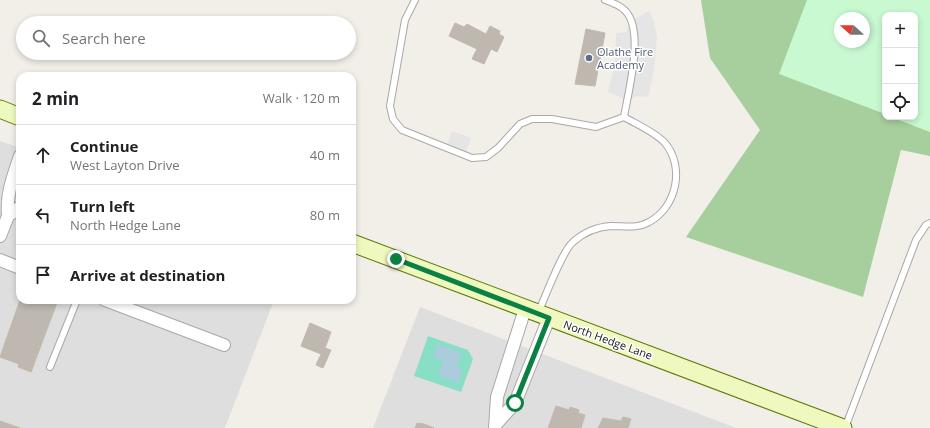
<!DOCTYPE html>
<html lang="en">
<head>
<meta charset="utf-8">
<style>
  :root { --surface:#fff; --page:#f2f2f2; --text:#202124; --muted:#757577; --line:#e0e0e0 }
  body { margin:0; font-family:"Open Sans",sans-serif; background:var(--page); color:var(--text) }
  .controls { position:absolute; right:12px; top:12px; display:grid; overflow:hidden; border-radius:8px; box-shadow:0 2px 6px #0003 }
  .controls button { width:36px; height:36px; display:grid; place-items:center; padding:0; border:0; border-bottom:1px solid var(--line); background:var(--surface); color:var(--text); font:20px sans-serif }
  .compass { position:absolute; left:834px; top:12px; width:36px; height:36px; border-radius:50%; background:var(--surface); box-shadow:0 2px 6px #0003; rotate:291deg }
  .stop { position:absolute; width:12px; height:12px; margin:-9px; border:3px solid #0b8043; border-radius:50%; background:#fff }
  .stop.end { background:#0b8043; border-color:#fff; box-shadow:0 1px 4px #0008 }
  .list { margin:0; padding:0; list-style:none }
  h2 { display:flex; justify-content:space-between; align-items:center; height:52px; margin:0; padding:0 16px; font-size:17px }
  h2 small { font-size:13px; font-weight:400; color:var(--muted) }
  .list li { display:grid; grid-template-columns:26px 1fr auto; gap:12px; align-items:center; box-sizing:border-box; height:60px; padding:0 16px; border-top:1px solid var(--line) }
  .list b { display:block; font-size:15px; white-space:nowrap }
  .list p { margin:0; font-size:13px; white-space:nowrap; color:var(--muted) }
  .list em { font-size:13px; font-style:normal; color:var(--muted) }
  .icon { flex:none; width:22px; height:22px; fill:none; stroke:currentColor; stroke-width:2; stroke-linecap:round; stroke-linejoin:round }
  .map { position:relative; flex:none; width:930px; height:428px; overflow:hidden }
  .search { position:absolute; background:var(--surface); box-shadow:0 2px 6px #0003; left:16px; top:16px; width:340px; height:44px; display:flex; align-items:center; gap:10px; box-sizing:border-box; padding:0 14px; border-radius:22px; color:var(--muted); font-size:15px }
  .panel { position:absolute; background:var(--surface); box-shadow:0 2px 6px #0003; left:16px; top:72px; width:340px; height:232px; border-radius:12px }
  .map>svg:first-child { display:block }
</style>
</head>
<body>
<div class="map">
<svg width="930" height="428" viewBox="0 0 930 428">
  <rect width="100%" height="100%" fill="#f1efe8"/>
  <g fill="#dfdede">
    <polygon points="0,141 20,148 20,300 274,300 225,428 0,428"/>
    <polygon points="420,307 736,428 373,428"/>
  </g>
  <path fill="#a7cf9e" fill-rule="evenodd" d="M701,0h229v156l-29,-6 -38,147 -177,-60 74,-107 -50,-72zM885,15h30v102h-30zM840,18h24v24h-24z"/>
  <path fill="#c8f9d1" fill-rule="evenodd" d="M807,0h123v132l-39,-15h24v-102h-30v99l-106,-40zM840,18h24v24h-24z"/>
  <polygon fill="#89dec6" points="428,336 468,350 473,359 461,392 414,376"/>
  <g fill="#e5e5e5">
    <polygon points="649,11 654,22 657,37 654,70 648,97 637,96 627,100 608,92 615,63 616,33 626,32 631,21"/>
    <polygon points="452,131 471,138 465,155 446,147"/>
  </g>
  <polygon fill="#acd" points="438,344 462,353 457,367 463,370 458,383 438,375 443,361 433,357"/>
  <g fill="#beb8b1" stroke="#c3b8ab">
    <polygon points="455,23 464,27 467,24 486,34 490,26 500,31 499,34 504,37 497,52 491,49 484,64 472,59 477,49 449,36"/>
    <polygon points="586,29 605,33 595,86 575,84"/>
    <polygon points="20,300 58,300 31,372 18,367 19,364 0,357"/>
    <polygon points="310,323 331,332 325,348 331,350 323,368 316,365 321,354 301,346"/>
    <polygon points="556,406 569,410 570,407 579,410 578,413 585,415 581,428 548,428"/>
    <polygon points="623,417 631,419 628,428 598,428 603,418 621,421"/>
    <polygon points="0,421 20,428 0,428"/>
    <polygon points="417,423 424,424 434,428 415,428"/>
  </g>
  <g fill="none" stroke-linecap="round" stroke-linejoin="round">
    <g stroke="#a8a8a8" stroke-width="8">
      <g id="lane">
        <path d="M415,0l-10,20 -15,86 3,13 9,11 70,28 14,-1 12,-9 22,-24 12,-5h20l44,8 28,-10c14,8 31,15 41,26 20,24 12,64 -16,79 -12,7 -25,4 -38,4 -15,1 -28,7 -38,16 -11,9 -28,56 -35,71"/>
        <path d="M605,0c5,2 12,4 17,8 25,17 6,84 2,109"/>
        <polyline points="50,367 77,300"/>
        <polyline points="845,428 916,240 926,225 930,223"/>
      </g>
    </g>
    <g stroke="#a8a8a8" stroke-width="14">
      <g id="street">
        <path d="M20,156c-7,21 -14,38 -12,60l12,-9"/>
        <polyline points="0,236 8,216"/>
        <polyline points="0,260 20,268"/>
        <polyline points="105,300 224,345"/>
        <polyline points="497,423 515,403 549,318"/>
        <polyline points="495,428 497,397 525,309"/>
      </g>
    </g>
    <g stroke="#607907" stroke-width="19">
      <g id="secondary">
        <polyline points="0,109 20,117"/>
        <polyline points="352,243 843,428"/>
      </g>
    </g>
    <use href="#lane" stroke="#fff" stroke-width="6"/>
    <use href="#street" stroke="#fff" stroke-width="12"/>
    <use href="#secondary" stroke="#eff9bf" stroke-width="17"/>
  </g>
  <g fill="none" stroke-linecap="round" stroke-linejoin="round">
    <polyline stroke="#0b8043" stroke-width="5" points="396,259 549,318 515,403"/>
  </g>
  <circle fill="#5c6f8a" stroke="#fff" stroke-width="1.5" cx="589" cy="58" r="4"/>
  <g text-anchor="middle" stroke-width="3" stroke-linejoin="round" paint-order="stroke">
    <g font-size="11" fill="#4e5e75" stroke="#fff" text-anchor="start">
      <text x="597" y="56">Olathe Fire<tspan x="597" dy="13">Academy</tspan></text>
    </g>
    <g font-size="11" fill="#212121" stroke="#fff">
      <text transform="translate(608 340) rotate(20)" y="4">North Hedge Lane</text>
    </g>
  </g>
</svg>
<div class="controls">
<button>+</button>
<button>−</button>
<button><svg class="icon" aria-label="locate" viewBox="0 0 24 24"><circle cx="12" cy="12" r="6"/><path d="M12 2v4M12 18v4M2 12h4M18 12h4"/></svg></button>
</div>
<svg class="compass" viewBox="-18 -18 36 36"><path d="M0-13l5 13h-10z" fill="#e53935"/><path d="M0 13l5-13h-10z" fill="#757577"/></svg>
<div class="stop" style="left:515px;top:403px"></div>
<div class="stop end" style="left:396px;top:259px"></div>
<div class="search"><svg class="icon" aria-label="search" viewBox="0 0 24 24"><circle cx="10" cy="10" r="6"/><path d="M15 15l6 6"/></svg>Search here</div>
<section class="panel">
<h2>2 min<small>Walk · 120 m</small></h2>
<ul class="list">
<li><svg class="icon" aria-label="ahead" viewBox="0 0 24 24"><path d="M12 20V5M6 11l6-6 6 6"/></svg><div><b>Continue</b><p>West Layton Drive</p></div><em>40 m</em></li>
<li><svg class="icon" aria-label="left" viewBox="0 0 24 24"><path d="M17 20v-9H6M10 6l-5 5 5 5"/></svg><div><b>Turn left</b><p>North Hedge Lane</p></div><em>80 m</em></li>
<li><svg class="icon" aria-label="arrive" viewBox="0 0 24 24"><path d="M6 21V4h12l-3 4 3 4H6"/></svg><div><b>Arrive at destination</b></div></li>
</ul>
</section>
</div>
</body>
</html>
